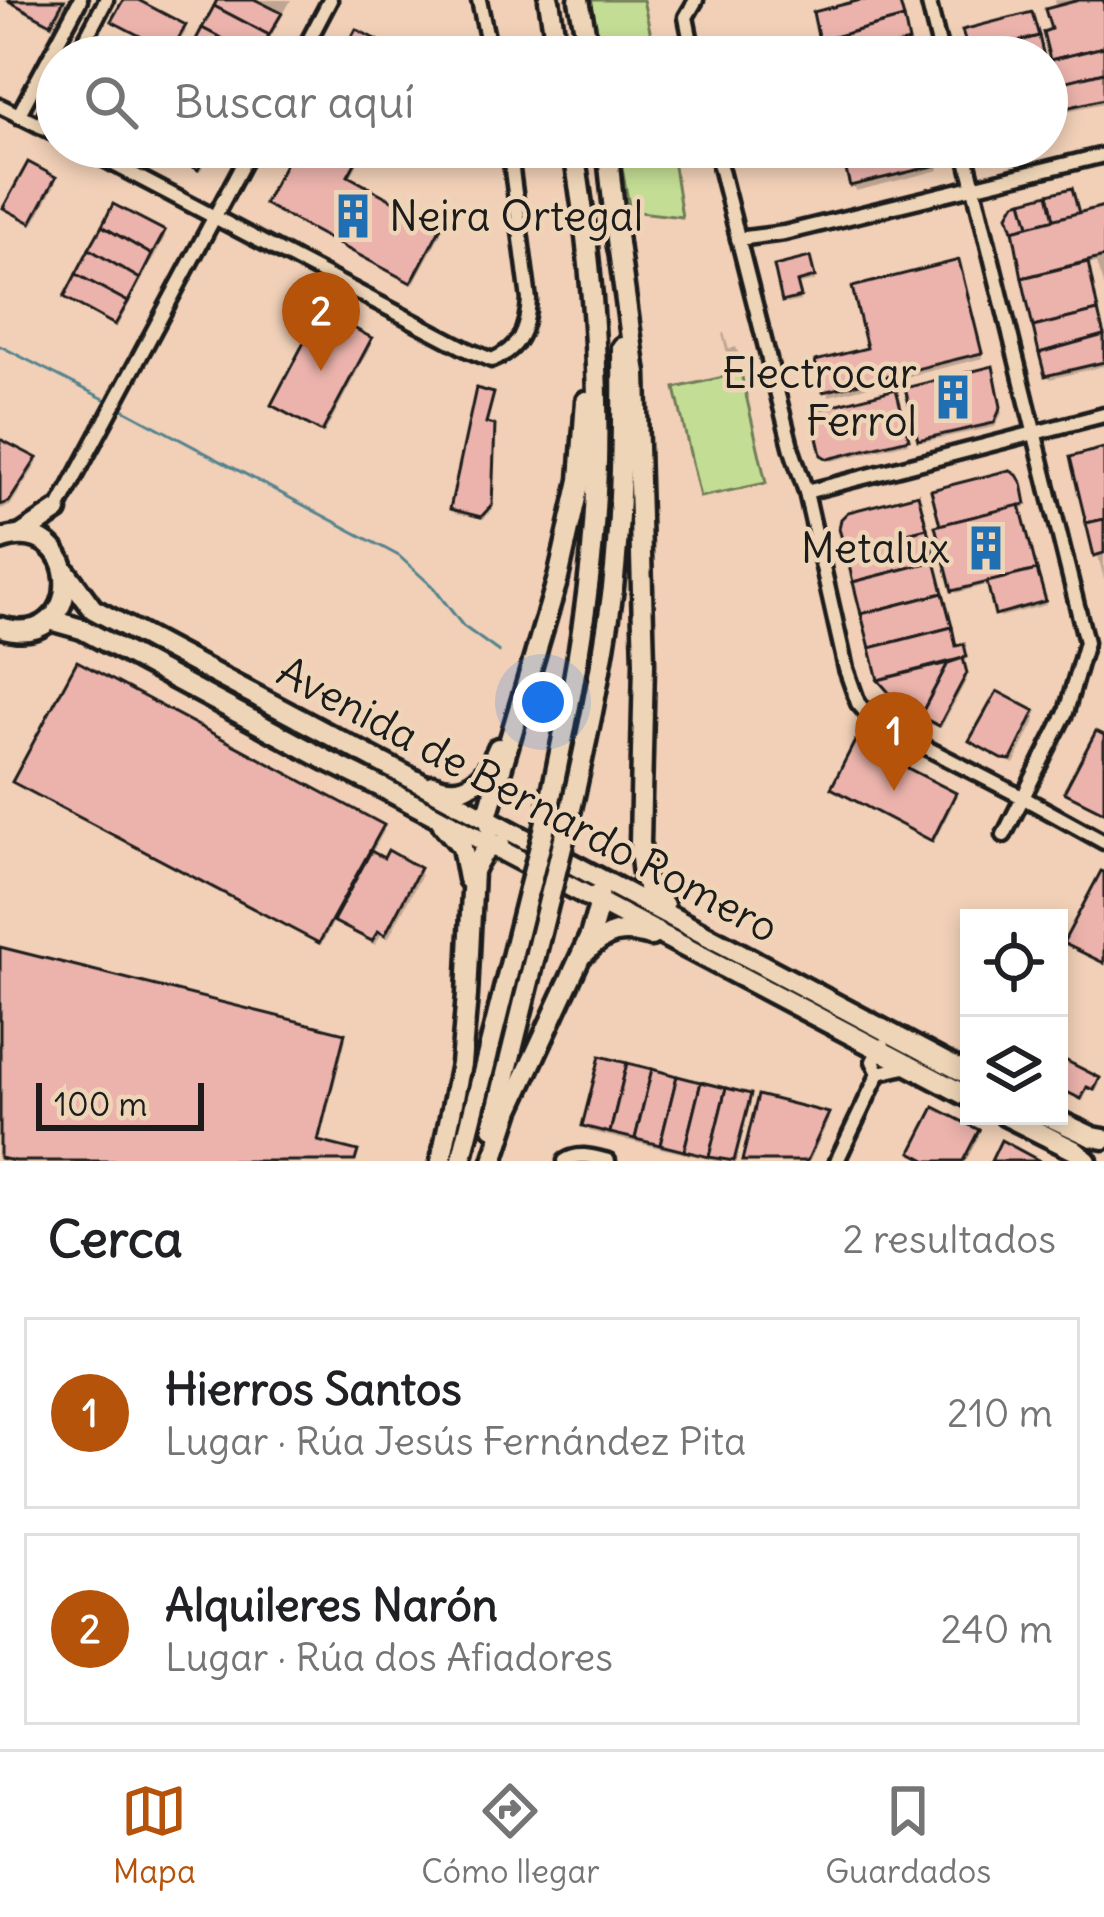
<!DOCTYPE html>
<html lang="es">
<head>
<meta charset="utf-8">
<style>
  :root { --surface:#fff; --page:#f6f6f6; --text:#202124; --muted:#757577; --line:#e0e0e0; --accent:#b45309 }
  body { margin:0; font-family:Delius,sans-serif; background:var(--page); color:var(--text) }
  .controls { position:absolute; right:36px; bottom:36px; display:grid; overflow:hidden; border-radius:0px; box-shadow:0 6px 18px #0003 }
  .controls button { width:108px; height:108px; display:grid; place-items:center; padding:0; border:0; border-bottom:3px solid var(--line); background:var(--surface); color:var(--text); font:60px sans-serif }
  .scale { position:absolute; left:36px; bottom:30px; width:168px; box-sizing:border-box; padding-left:12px; border:6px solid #1c1c1c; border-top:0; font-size:33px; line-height:42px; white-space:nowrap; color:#1c1c1c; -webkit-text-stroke:9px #efd5b7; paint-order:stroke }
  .you { position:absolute; left:543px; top:702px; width:42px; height:42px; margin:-30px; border:9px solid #fff; border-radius:50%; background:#1a73e8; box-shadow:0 0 0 18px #1a73e833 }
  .badge { display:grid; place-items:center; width:78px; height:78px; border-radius:50%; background:var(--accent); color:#fff; font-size:39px; font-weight:700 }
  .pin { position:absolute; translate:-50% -99px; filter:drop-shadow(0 3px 6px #0008) }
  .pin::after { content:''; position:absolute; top:63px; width:42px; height:36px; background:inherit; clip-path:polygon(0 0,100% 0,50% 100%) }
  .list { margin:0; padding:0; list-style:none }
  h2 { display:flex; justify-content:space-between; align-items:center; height:156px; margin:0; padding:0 48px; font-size:51px }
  h2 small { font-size:39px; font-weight:400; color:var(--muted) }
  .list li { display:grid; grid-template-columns:78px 1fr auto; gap:36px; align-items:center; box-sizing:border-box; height:192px; margin:0 24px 24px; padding:0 24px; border:3px solid var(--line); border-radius:0px }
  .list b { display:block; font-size:45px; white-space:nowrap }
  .list p { margin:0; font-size:39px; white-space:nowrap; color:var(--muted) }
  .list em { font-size:39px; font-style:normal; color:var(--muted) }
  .icon { flex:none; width:66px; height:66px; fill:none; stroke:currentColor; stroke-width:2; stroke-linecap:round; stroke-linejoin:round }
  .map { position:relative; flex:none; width:1104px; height:1161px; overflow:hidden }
  .search { position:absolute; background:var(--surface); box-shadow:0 6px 18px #0003; left:36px; right:36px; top:36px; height:132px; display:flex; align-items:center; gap:30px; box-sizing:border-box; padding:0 42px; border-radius:66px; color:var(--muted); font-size:45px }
  .sheet { height:588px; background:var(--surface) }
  nav { display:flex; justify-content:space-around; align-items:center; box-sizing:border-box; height:168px; border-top:3px solid var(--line); background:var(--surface); font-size:33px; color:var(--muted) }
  nav a { display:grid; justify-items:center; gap:6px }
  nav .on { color:var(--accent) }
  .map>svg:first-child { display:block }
</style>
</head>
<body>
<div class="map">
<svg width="1104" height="1161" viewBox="0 0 1104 1161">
  <rect width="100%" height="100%" fill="#f1d0b7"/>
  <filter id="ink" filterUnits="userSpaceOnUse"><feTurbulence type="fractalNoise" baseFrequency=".00833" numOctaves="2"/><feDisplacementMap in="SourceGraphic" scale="24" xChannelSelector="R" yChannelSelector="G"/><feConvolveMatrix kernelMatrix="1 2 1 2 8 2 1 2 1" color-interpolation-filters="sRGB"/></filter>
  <g filter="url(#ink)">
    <g fill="#c3dd94" stroke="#707c58" stroke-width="3">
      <polygon points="586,0 643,0 656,57 600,57"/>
      <polygon points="618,147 671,147 682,217 630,211"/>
      <polygon points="741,373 766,483 700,497 675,388"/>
    </g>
    <g fill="#0003">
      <polygon points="3,0 67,0 68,2 54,28"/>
      <polygon points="126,0 131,0 183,27 186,31 173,54 117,24 115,21"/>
      <polygon points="221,0 291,0 260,57 191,57"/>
      <polygon points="873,0 898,0 909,46 863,57 826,57"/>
      <polygon points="1055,0 1103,0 1104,103 1062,112 1055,88 1047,90 1047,75 1050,88 1060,86 1054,31 1057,9"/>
      <polygon points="151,147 213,147 200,172"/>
      <polygon points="297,147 367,147 349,180 439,229 441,233 413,285 269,208 267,204"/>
      <polygon points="843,147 933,147 939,170 856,191"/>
      <polygon points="54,179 56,183 33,225 9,211 7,208"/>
      <polygon points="1104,209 1104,287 1096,263 1088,265 1104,334 1104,366 1050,379 1011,216 1078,216"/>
      <polygon points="163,233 165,237 117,327 69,301 67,297"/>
      <polygon points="811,264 815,281 797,285 800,301 787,304 777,268"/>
      <polygon points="961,269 983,358 829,396 826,391"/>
      <polygon points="724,333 729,349 736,347 739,355 728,358 722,334"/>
      <polygon points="370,340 372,344 324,434 276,409 274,405"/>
      <polygon points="993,373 1002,413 995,427 922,442 920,438"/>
      <polygon points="896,396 908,443 832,461 827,459 824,454"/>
      <polygon points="493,428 496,432 492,509 484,519 455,513 453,509"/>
      <polygon points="0,443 37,464 10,506 0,509"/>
      <polygon points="1104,451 1104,580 1074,459"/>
      <polygon points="1022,490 1026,507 1020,509 1046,605 1000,617 988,585 956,593 954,590"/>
      <polygon points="955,650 965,651 967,660 963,661 967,679 941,728 906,710 881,679"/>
      <polygon points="1033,714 1036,719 1014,764 975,746 972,741"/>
      <polygon points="16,782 382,827 384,831 371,855 418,870 421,876 388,939 381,935 375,945 339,926 335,919 321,945 18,785"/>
      <polygon points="834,788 954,796 956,799 934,842 836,792"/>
      <polygon points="0,950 343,1035 346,1039 319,1144 356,1153 357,1161 0,1160"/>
      <polygon points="1059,1061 1098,1080 1100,1084 1096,1092 1089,1088 1083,1101 1059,1089"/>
      <polygon points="749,1097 751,1101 736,1161 716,1161 612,1137 589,1131 586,1126"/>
      <polygon points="827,1116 829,1119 810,1161 745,1161"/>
      <polygon points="977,1132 979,1136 966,1161 926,1161 915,1152"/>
    </g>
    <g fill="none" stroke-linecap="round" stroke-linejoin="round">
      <g stroke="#55838e" stroke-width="3">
        <polyline points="0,346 110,402"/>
        <polyline points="119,407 399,556 433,587 463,626 499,652"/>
      </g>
    </g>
    <g fill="#ebb3ac" stroke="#1c1c1c" stroke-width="3">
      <polygon points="7,0 64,0 51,24"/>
      <polygon points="123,0 138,0 186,25 171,52 111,21"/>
      <polygon points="217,0 256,0 282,13 269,35 214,6"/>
      <polygon points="861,0 899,0 904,18 819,41 813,12"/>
      <polygon points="1079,0 1104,0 1104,47 1050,60 1043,32 1051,29 1045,9"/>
      <polygon points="214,6 269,35 258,57 202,28"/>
      <polygon points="1032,12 1039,36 969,54 962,30"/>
      <polygon points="904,18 909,42 848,57 823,57 819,41"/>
      <polygon points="202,28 257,57 201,57 190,51"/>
      <polygon points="356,29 409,57 341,57"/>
      <polygon points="1039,36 1044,57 969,57 969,54"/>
      <polygon points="1104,47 1104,72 1056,84 1050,60"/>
      <polygon points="1104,72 1104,99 1057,110 1051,85"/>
      <polygon points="153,147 210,147 198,170"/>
      <polygon points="294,147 364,147 348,176 441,227 411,283 264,204"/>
      <polygon points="840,147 933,147 938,165 850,186"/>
      <polygon points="28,162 56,177 31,223 3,208"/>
      <polygon points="1072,188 1079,213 1054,220 1048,194"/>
      <polygon points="1048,194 1054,220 1029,226 1022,201"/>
      <polygon points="1022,201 1029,226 1013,230 1008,215 1015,203"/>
      <polygon points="113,204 165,231 152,255 102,226"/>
      <polygon points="1104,206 1104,257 1022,278 1013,230"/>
      <polygon points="102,226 152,255 140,279 89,249"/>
      <polygon points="89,249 140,279 128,302 76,274"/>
      <polygon points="810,257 815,277 797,282 801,297 782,302 774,266"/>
      <polygon points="959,260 982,353 823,392 815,361 867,348 852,287"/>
      <polygon points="1088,262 1098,311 1033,327 1022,278"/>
      <polygon points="76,274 128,302 115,325 64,297"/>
      <polygon points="321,310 372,338 322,432 271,405"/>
      <polygon points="1098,311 1104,335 1039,353 1033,327"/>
      <polygon points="1104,335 1104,362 1045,376 1039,353"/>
      <polygon points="993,366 1001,407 994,423 918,440 905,388"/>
      <polygon points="476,388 494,393 486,423 495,425 492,505 481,517 450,509"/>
      <polygon points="896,389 909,439 828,459 821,455 811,411"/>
      <polygon points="0,439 37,458 9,502 0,505"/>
      <polygon points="1104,448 1104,519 1086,523 1070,457"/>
      <polygon points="1009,470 1017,475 1022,483 1026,504 940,525 931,490"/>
      <polygon points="918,494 927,528 845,549 839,529 841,519 848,512"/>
      <polygon points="1020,505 1037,570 952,591 935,526"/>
      <polygon points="1104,519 1104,553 1094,556 1086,523"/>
      <polygon points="927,528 935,561 853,582 845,549"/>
      <polygon points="935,561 943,593 861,614 853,582"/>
      <polygon points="1037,570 1046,601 995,615 987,582"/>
      <polygon points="943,593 952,627 870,648 861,614"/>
      <polygon points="952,627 956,646 964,644 967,657 878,680 870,648"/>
      <polygon points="963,658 967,673 939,726 920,716 948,663"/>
      <polygon points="77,661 384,825 319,943 12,782"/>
      <polygon points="948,663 920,716 901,706 878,680"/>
      <polygon points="997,691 1035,711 1011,760 1002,759 969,741"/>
      <polygon points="1096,731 1104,735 1104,812 1064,792"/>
      <polygon points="855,741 956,793 932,841 831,788"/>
      <polygon points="388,850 420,868 385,935 378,931 372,941 333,921 371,851 384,858"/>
      <polygon points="1101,871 1104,872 1104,963 1063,943"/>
      <polygon points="0,947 345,1033 318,1141 358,1151 355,1161 14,1161 0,1158"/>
      <polygon points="600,1056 627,1063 610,1133 582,1126"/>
      <polygon points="1059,1057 1100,1078 1094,1090 1087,1087 1081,1099 1059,1088"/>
      <polygon points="627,1063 652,1069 635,1139 610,1133"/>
      <polygon points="652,1069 677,1076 660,1145 635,1139"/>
      <polygon points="677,1076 701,1082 684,1151 660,1145"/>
      <polygon points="701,1082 726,1088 709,1157 684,1151"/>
      <polygon points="726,1088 751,1094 734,1161 709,1157"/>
      <polygon points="758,1095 829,1113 807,1161 742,1161"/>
      <polygon points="934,1107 979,1130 963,1161 928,1161 911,1152"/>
      <polygon points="1001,1140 1040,1161 991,1161"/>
    </g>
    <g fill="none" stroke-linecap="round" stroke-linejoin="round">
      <g stroke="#1c1c1c" stroke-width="21">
        <g id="minor">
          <polyline points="479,0 491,57"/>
          <polyline points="928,0 942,57"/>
          <polyline points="76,57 106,0"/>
          <polyline points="300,57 330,0"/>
          <polyline points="694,57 686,17 696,0"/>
          <polyline points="0,106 57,134"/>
          <polyline points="18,116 80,0"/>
          <polyline points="40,126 57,92"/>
          <path d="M81,147l387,203 24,10c28,-11 35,-31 37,-60l-20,-153"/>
          <polyline points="715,147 792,450 806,492 846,669 858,703 869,716 886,727 1024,798 1104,842"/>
          <polyline points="964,147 1086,642 1066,712 1004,835"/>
          <polyline points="738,239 784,233 1104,155"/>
          <polyline points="806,492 1104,415"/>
          <polyline points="57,511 252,147"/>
          <polyline points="883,1045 873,1061 879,1073 909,1066"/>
          <path d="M565,1161c14,-9 28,-4 43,0"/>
          <polyline points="837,1161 879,1073"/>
        </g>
      </g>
      <g stroke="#1c1c1c" stroke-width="27">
        <g id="highway">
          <polyline points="549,0 558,57"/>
          <polyline points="579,0 590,57"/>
          <polyline points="607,147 618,247"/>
          <path d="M617,236l19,138 8,289 -4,180c2,30 1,42 24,62"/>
          <polyline points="21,535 57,511"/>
          <path d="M0,540c85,-30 89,114 0,87"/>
          <polyline points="66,572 93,609 969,1075"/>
          <polyline points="50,620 82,629 328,761 383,788 969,1097"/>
          <path d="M433,785c33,14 54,-8 65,-37"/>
          <polyline points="443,825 462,847 468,879"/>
          <polyline points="491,829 488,813 558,578 580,480 586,401"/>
          <path d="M544,831c19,-93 39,-186 48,-281 12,-127 3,-277 -19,-403"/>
          <path d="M565,835c19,-82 37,-163 48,-247 9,-80 10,-161 9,-241"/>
          <path d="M585,953c21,-22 37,-25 66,-17"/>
          <polyline points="1006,1116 1074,1150 1087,1161"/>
          <polyline points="1048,1116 1093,1137 1104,1139"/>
          <polyline points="493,1127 549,900"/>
          <path d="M441,1161l20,-97 6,-69 6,-124c6,-13 12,-24 27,-27"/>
          <polyline points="461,1161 529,889"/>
          <polyline points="493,1161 510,1109 590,936 600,902 599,894"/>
        </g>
      </g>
      <use href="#minor" stroke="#efd5b7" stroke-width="12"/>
      <use href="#highway" stroke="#efd5b7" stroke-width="18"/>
      <g stroke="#1c1c1c" stroke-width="27" stroke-linecap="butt">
        <g id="highway-bridge">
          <polyline points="529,889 544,831"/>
          <polyline points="549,900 565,835"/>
        </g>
      </g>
      <use href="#highway-bridge" stroke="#efd5b7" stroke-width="18"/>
    </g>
  </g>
  <defs>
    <g id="building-bare" transform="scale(3.6)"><path d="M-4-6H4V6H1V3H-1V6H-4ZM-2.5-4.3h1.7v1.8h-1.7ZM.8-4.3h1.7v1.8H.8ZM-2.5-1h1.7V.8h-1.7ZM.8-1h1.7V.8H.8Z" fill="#1f6fb2" stroke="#efd5b7" stroke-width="2.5" paint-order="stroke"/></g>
  </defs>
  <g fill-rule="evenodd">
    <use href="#building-bare" x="353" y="216"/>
    <use href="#building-bare" x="953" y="397"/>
    <use href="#building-bare" x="986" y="548"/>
  </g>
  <g text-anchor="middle" stroke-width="9" stroke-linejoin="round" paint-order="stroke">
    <g font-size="42" fill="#1c1c1c" stroke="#efd5b7" text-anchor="end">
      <text x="389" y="231" text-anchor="start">Neira Ortegal</text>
      <text x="917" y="388">Electrocar<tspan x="917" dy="48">Ferrol</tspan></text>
      <text x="950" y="563">Metalux</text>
    </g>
    <g font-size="42" fill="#1c1c1c" stroke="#efd5b7">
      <text transform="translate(528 799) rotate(28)" y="15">Avenida de Bernardo Romero</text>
    </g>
  </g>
</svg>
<div class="controls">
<button><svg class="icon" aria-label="locate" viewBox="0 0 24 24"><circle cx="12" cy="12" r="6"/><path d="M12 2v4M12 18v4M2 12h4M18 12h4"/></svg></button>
<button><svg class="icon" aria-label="layers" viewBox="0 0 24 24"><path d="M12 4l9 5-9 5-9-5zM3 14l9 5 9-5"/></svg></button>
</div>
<div class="scale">100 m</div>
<div class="you"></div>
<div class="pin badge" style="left:894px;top:791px">1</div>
<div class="pin badge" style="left:321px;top:371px">2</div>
<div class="search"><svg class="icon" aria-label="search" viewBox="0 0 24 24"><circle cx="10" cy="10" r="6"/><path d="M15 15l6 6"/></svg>Buscar aquí</div>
</div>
<section class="sheet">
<h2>Cerca<small>2 resultados</small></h2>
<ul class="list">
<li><span class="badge">1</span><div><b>Hierros Santos</b><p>Lugar · Rúa Jesús Fernández Pita</p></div><em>210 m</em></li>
<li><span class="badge">2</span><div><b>Alquileres Narón</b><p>Lugar · Rúa dos Afiadores</p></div><em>240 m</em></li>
</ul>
</section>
<nav>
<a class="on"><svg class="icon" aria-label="map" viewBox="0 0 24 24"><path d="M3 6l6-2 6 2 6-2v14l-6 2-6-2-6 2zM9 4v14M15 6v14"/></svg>Mapa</a>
<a><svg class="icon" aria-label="directions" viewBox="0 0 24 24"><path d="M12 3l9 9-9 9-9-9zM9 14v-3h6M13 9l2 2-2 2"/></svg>Cómo llegar</a>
<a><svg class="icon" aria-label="saved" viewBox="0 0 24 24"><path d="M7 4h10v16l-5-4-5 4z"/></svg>Guardados</a>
</nav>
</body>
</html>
